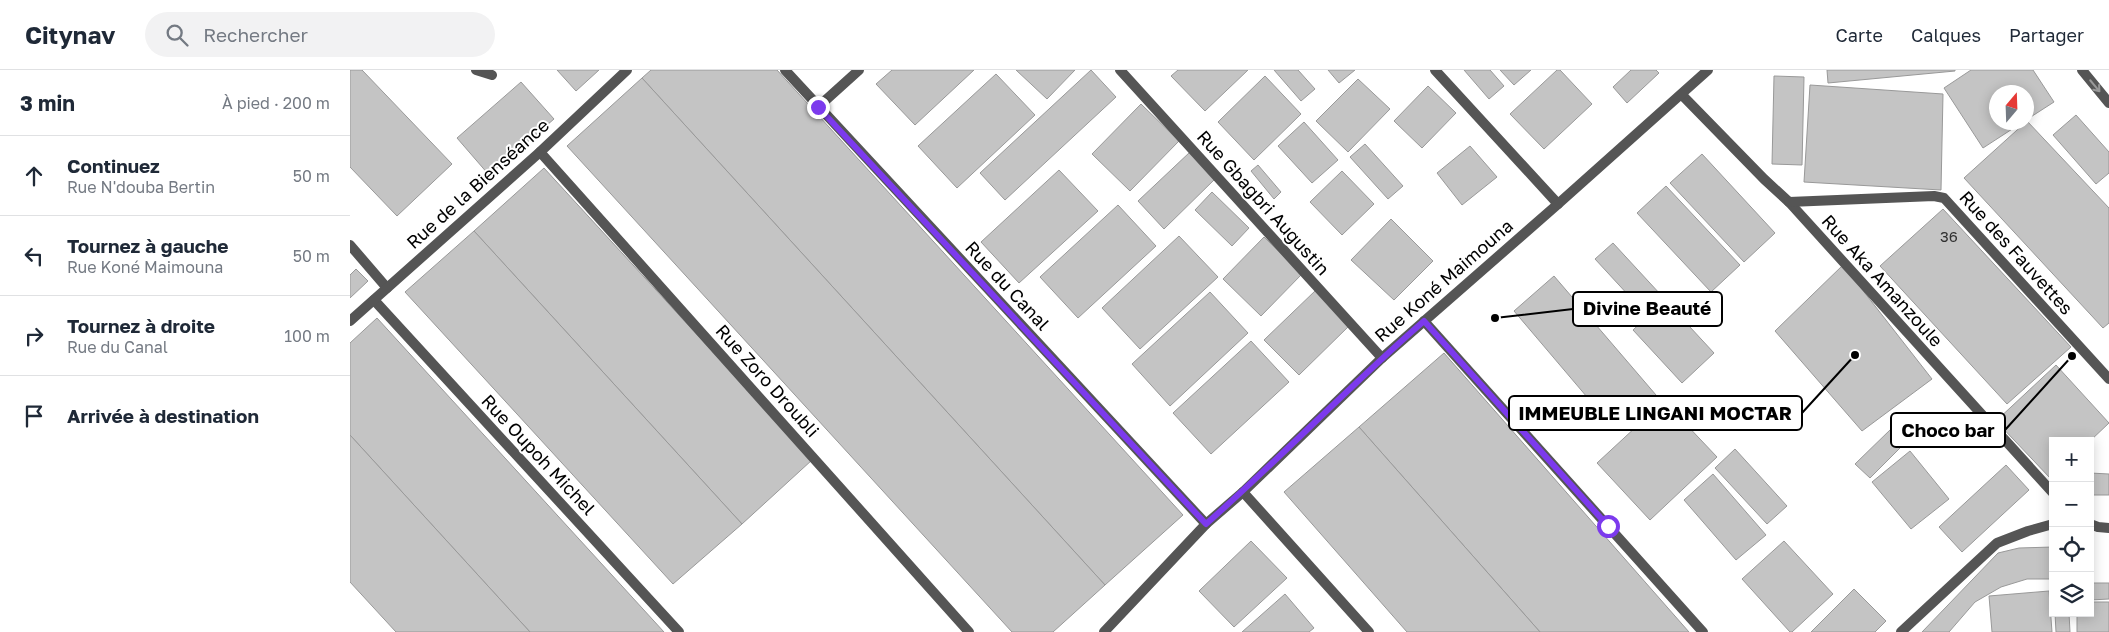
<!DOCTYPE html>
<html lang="fr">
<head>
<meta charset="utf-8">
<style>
  :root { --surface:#fff; --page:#f2f2f3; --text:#1f2937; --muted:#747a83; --line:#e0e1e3 }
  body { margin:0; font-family:"Golos Text",sans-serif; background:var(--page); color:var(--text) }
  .controls { position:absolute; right:15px; bottom:15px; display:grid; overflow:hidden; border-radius:0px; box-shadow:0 2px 12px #0003 }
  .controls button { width:45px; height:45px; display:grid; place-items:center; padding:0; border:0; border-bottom:1px solid var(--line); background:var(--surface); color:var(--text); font:25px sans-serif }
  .compass { position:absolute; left:1639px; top:15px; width:45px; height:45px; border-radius:50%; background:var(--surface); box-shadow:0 2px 12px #0003; rotate:19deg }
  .stop { position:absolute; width:15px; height:15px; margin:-11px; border:4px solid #7c3aed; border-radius:50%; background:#fff }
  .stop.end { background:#7c3aed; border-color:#fff; box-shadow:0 1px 5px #0008 }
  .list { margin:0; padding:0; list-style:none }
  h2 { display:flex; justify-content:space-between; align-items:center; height:65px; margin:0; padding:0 20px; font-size:21px }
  h2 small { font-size:16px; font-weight:400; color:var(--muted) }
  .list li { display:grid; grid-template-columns:32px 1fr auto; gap:15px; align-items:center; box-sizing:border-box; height:80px; padding:0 20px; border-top:1px solid var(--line) }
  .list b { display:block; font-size:19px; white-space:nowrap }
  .list p { margin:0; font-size:16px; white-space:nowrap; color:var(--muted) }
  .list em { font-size:16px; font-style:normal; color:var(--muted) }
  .icon { flex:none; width:28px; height:28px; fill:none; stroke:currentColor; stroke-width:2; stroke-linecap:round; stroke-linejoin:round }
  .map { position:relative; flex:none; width:1759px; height:562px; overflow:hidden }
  header { display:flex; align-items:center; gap:30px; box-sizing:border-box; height:70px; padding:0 25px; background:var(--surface); border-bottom:1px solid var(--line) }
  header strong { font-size:24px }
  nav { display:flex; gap:28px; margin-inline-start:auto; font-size:18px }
  .search { width:350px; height:45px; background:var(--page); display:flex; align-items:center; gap:12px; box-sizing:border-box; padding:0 18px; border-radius:28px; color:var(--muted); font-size:19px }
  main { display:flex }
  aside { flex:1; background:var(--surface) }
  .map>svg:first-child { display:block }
</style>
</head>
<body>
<header>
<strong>Citynav</strong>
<div class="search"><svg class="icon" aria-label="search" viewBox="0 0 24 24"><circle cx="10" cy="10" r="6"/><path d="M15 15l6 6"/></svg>Rechercher</div>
<nav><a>Carte</a><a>Calques</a><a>Partager</a></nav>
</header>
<main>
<aside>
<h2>3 min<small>À pied · 200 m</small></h2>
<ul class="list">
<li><svg class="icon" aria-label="ahead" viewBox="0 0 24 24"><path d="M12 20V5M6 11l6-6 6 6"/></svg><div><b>Continuez</b><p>Rue N'douba Bertin</p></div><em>50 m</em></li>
<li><svg class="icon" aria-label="left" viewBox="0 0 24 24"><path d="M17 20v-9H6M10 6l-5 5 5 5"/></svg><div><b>Tournez à gauche</b><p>Rue Koné Maimouna</p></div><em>50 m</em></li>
<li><svg class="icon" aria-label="right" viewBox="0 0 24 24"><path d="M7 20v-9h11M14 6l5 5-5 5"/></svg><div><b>Tournez à droite</b><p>Rue du Canal</p></div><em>100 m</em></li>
<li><svg class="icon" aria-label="arrive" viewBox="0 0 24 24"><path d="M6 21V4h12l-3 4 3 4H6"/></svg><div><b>Arrivée à destination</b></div></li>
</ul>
</aside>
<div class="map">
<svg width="1759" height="562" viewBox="0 0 1759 562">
  <rect width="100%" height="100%" fill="#fff"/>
  <g fill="#c4c4c4" stroke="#999">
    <polygon points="0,0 12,0 102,94 47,146 0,97"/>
    <polygon points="207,0 249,0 226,21"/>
    <polygon points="301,0 427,0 833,445 755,515 292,8"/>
    <polygon points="542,0 624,0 565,55 526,14"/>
    <polygon points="666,0 725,0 697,29"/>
    <polygon points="741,0 766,27 655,130 630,103"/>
    <polygon points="828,0 898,0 855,41 821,6"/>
    <polygon points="924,0 948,0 965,19 951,31"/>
    <polygon points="978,0 1005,0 989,13"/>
    <polygon points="1114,0 1140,0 1154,16 1139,29"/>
    <polygon points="1150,0 1181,0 1164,15"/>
    <polygon points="1207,0 1210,0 1242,34 1194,79 1160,44"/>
    <polygon points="1281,0 1306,0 1309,3 1277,33 1263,17"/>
    <polygon points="1477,0 1605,0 1605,1 1478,13"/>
    <polygon points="1621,0 1683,0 1704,32 1676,50 1676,22 1646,22 1646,52 1673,52 1633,78 1594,18"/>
    <polygon points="646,4 685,45 607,118 568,76"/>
    <polygon points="915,6 951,44 904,90 868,52"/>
    <polygon points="1424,6 1454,7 1452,95 1422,94"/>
    <polygon points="292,8 755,515 703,562 662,562 217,76"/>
    <polygon points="1008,9 1040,39 998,82 966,51"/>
    <polygon points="171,12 204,49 139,105 107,68"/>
    <polygon points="1460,15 1593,24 1591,120 1454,112"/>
    <polygon points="1078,16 1106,43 1072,78 1044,51"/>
    <polygon points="791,34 829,71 780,121 742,84"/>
    <polygon points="1726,45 1759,82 1759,103 1746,114 1703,65"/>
    <polygon points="1677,51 1759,138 1759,253 1753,258 1614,108"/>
    <polygon points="954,52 988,90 962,113 928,76"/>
    <polygon points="1015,74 1053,116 1038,129 1000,87"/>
    <polygon points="1120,76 1147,107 1112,135 1087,103"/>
    <polygon points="840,82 866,108 814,159 788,131"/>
    <polygon points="1352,84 1425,163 1394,192 1320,113"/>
    <polygon points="908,95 931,122 924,129 901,101"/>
    <polygon points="194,98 462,390 392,454 124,161"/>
    <polygon points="709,100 748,141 669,213 631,172"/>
    <polygon points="992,101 1024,134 992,165 960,132"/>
    <polygon points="1316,116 1390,195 1361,222 1287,143"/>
    <polygon points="862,122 899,158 882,176 845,140"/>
    <polygon points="768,135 806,176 728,248 690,207"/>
    <polygon points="1593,139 1721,277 1657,334 1530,196"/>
    <polygon points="1041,149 1083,191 1044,230 1001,190"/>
    <polygon points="124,161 392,454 323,514 55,222"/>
    <polygon points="829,166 868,207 790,279 752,238"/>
    <polygon points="914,167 952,204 911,246 873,209"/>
    <polygon points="1263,173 1311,225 1293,241 1245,189"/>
    <polygon points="1493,195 1582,309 1512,361 1425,261"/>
    <polygon points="6,199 18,211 0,228 0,205"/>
    <polygon points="1204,206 1306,325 1265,360 1164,241"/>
    <polygon points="966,220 1000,255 949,305 914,270"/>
    <polygon points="860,222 898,263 820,336 782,294"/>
    <polygon points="1315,230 1364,283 1332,313 1283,260"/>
    <polygon points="27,248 314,562 180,562 0,365 0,273"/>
    <polygon points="901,271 939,312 861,384 823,343"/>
    <polygon points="1094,283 1339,562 1190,562 1009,357"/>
    <polygon points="1706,295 1759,353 1740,371 1703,371 1703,405 1700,408 1646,351"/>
    <polygon points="1314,331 1367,387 1300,450 1247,393"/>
    <polygon points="1009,357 1190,562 1057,562 934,422"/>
    <polygon points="1541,359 1555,373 1520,408 1505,394"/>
    <polygon points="0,365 180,562 46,562 0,512"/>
    <polygon points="1385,379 1437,436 1417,454 1365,398"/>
    <polygon points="1560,381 1599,429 1561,459 1522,412"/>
    <polygon points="1656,395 1679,420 1612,482 1589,457"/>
    <polygon points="1740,403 1759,404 1759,425 1740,425"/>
    <polygon points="1363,404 1416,465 1386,490 1334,430"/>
    <polygon points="901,471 937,508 884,557 849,521"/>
    <polygon points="1434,471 1483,524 1442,562 1440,562 1392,509"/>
    <polygon points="1703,477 1703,509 1677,509 1651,517 1625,532 1599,562 1572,562 1648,483 1669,478"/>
    <polygon points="1740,513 1759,513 1759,529 1740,530"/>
    <polygon points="1504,519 1536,551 1525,562 1461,562"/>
    <polygon points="1699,521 1702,562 1642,562 1639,526"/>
    <polygon points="935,524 964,558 959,562 892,562"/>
    <polygon points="1740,532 1759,532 1759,562 1727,562 1727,543 1740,543"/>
    <polygon points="1705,543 1719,543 1720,562 1706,562"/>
  </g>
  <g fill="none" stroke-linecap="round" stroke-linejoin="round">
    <polyline stroke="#555" stroke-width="10" points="126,0 142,5"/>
    <g stroke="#555" stroke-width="10">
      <polyline points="435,0 856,454"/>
      <polyline points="770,0 1032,288"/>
      <polyline points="1085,0 1208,134"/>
      <polyline points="1332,25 1414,109 1439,132 1703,423"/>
      <polyline points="468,37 509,0"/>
      <polyline points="190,82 619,562"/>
      <polyline points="1439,132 1584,126 1594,128 1759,309"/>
      <polyline points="0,175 37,218"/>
      <polyline points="24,230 329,562"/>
      <polyline points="0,251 190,82 277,0"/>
      <polyline points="1074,251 1353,562"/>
      <polyline points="893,422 1019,562"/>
      <polyline points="1740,454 1748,457 1759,458"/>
      <polyline points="754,562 856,454 893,422 1032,288 1208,134 1358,0"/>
      <polyline points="1551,562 1647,473 1678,461 1703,454"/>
    </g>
    <polyline stroke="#555" stroke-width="10" points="1732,0 1759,33"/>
  </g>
  <defs><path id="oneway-shaft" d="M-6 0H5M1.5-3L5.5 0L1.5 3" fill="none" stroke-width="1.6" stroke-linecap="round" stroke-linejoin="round" transform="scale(1.25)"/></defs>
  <use stroke="#999" href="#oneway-shaft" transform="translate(1745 16) rotate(50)"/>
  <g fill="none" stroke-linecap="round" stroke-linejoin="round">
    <path stroke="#7c3aed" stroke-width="6" d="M468,37l388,417c75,-66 143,-138 218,-203l184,205"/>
  </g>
  <g text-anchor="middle" stroke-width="4" stroke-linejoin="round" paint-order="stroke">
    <g font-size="15" fill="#313131">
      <text x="1599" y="172">36</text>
    </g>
    <g font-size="18" fill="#000" stroke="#fff">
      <text transform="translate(128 114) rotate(-42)" y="6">Rue de la Bienséance</text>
      <text transform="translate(913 133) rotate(48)" y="6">Rue Gbagbri Augustin</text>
      <text transform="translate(1666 183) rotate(48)" y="6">Rue des Fauvettes</text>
      <text transform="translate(1094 211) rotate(-41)" y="6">Rue Koné Maimouna</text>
      <text transform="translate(1532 211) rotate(48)" y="6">Rue Aka Amanzoule</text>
      <text transform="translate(657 216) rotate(47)" y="6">Rue du Canal</text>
      <text transform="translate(417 311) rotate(48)" y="6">Rue Zoro Droubli</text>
      <text transform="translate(188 385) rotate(47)" y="6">Rue Oupoh Michel</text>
    </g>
  </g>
  <path fill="none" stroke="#000" stroke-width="2" d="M1145 248L1223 239M1505 285L1452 343M1722 286L1655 360"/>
  <g fill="#000" stroke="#fff" stroke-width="2">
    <circle cx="1145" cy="248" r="5"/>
    <circle cx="1505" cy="285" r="5"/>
    <circle cx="1722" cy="286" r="5"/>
  </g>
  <g fill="#fff" stroke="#000" stroke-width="2">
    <rect x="1223" y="222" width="149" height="34" rx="5"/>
    <rect x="1159" y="326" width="293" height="34" rx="5"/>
    <rect x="1541" y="343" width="114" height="34" rx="5"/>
  </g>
  <g font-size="19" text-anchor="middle" font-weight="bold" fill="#000">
    <text x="1297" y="245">Divine Beauté</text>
    <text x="1305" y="350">IMMEUBLE LINGANI MOCTAR</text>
    <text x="1598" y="367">Choco bar</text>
  </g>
</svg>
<div class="controls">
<button>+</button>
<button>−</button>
<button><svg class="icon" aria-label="locate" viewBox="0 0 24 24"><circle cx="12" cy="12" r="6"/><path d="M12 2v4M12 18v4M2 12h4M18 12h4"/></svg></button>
<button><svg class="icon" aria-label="layers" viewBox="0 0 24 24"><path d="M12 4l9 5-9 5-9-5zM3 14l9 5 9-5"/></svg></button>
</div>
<svg class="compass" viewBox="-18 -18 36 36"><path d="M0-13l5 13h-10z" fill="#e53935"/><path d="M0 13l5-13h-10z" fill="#747a83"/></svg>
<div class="stop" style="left:1258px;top:456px"></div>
<div class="stop end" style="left:468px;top:37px"></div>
</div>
</main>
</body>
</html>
